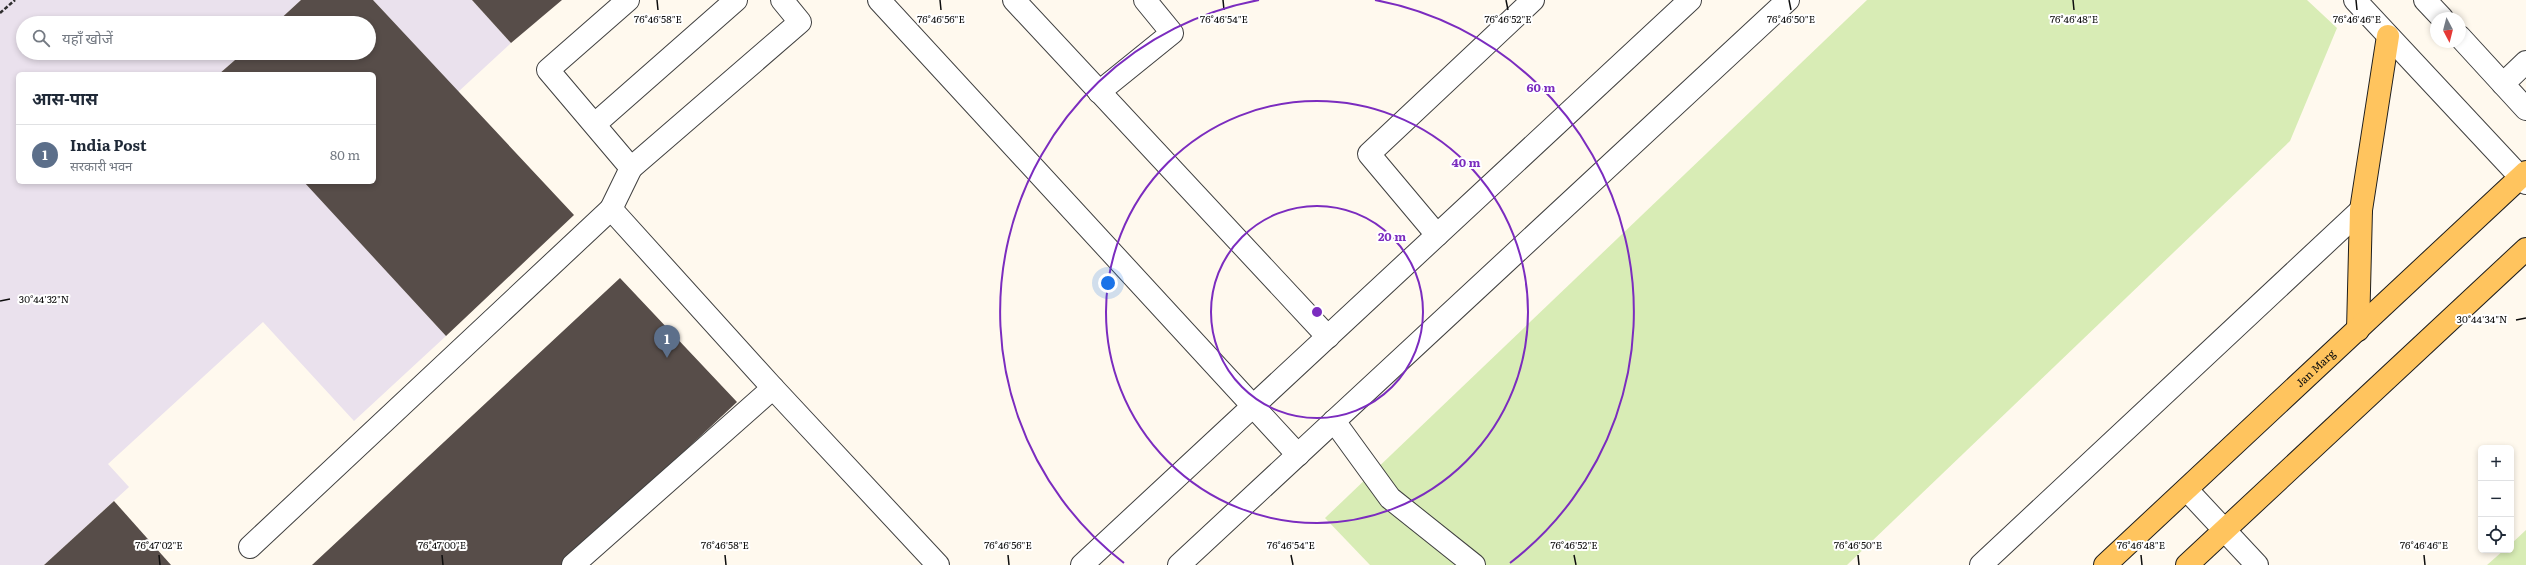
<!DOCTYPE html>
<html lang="hi">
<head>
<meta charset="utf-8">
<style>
  :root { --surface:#fff; --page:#f2f2f3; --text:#1f2937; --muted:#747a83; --line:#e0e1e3; --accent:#c71c39 }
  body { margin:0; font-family:Literata,"Noto Sans Devanagari",serif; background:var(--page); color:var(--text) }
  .controls { position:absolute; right:12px; bottom:12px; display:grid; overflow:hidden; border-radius:6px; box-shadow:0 2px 6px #0003 }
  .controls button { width:36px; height:36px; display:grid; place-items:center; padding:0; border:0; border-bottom:1px solid var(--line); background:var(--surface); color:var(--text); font:20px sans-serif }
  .compass { position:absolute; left:2430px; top:12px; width:36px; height:36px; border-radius:50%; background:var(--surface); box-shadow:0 2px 6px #0003; rotate:173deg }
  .you { position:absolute; left:1108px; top:283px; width:14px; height:14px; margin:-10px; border:3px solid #fff; border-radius:50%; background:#1a73e8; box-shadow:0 0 0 6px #1a73e833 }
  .badge { display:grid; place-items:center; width:26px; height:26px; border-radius:50%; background:var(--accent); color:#fff; font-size:13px; font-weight:700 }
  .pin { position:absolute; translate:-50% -33px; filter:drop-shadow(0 1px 2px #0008) }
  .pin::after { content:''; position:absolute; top:21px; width:14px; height:12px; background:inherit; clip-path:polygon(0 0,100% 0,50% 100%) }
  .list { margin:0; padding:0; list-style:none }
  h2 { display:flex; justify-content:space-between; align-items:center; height:52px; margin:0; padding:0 16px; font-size:17px }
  h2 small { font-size:13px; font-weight:400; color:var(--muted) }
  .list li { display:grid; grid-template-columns:26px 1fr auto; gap:12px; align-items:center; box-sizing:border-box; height:60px; padding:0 16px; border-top:1px solid var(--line) }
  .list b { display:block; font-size:15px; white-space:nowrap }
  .list p { margin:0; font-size:13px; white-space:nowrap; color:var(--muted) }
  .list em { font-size:13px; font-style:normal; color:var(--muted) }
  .icon { flex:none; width:22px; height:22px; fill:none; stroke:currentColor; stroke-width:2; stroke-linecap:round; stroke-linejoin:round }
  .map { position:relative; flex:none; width:2526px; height:565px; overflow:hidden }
  .search { position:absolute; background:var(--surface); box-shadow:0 2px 6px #0003; left:16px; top:16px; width:360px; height:44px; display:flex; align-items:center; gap:10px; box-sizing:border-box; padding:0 14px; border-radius:22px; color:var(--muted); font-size:15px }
  .panel { position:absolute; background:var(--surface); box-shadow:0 2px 6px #0003; left:16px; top:72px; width:360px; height:112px; border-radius:6px }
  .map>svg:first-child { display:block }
</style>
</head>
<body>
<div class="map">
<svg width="2526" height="565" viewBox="0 0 2526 565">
  <rect width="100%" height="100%" fill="#fff9ee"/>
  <g fill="#eae1ed">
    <polygon points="0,0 301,0 276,23 23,23 23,53 243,53 219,74 18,74 18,182 305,182 446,336 354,421 263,322 108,464 129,487 44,565 0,565"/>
    <polygon points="373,0 472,0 511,43 458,92"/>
  </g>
  <g fill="#d8ecb5">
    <polygon points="1867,0 2307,0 2337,28 2290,141 1847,565 1370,565 1325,518"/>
    <polygon points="2526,530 2526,565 2487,565 2504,550 2511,550 2511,544"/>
  </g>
  <g fill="#574d49">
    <polygon points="301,0 373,0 574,215 446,336 304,182 374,182 374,74 219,74 243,53 369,53 369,23 276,23"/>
    <polygon points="472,0 562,0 511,43"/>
    <polygon points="620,278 737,402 675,460 563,565 312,565"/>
    <polygon points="114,501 171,565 44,565"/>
  </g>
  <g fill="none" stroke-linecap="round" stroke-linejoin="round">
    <g stroke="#404040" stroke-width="24">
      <g id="minor">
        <polyline points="628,0 548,70 631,168"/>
        <polyline points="879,0 1298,455"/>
        <polyline points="1014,0 1328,337"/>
        <polyline points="2355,0 2526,183"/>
        <polyline points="2425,0 2442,18"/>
        <polyline points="2460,37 2526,109"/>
        <polyline points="2503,84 2526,62"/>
        <polyline points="1099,92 1172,33 1145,0"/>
        <polyline points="595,124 736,0"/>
        <polyline points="611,209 631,168 800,22 782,0"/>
        <polyline points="1437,235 1369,154 1533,0"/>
        <polyline points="1334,421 1390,498 1474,565"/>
        <polyline points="2187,490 2257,565"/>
        <polyline points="250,547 611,209 773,388 938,565"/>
        <polyline points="573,565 773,388"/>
        <polyline points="1082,565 1690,0"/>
        <polyline points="1179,565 1788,0"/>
        <polyline points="1981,565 2361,210"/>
      </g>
    </g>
    <g stroke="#1e1e1e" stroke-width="24">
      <g id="major">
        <polyline points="2358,330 2361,210 2388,36"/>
        <path id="s1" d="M2105,565l421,-393"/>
        <polyline points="2187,565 2526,249"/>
      </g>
    </g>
    <polyline stroke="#2f2f2f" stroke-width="2.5" stroke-dasharray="4 2" stroke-linecap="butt" points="0,13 15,0"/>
    <use href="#minor" stroke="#fff" stroke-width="22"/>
    <use href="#major" stroke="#ffc45e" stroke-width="22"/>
  </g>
  <path fill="none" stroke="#0d0d0d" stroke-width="1.5" d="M657,0l1,10M940,0l1,10M1223,0l1,10M1506,0l2,10M1789,0l2,10M2073,0l1,10M2356,0l1,10M0,301l10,-2M2516,320l10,-2M159,555l1,10M442,555l1,10M725,555l1,10M1008,555l1,10M1291,555l2,10M1574,555l2,10M1858,555l1,10M2141,555l1,10M2424,555l1,10"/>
  <g fill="none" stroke="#7b2cbf" stroke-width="2">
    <circle cx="1317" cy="312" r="106"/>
    <circle cx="1317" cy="312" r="211"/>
    <path d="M1124 563A317 317 0 0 1 1259 0M1375 0A317 317 0 0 1 1510 563"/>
  </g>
  <g text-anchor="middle" stroke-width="4" stroke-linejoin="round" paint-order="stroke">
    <g font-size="11" fill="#0d0d0d" stroke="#fff">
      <text dy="4" stroke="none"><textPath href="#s1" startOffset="288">Jan Marg</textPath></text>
    </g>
  </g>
  <g font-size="10" text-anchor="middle" fill="#0d0d0d" stroke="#fff" stroke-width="4" stroke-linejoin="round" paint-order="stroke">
    <text x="658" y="23">76°46'58"E</text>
    <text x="941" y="23">76°46'56"E</text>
    <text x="1224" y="23">76°46'54"E</text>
    <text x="1508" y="23">76°46'52"E</text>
    <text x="1791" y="23">76°46'50"E</text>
    <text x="2074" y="23">76°46'48"E</text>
    <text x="2357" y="23">76°46'46"E</text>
    <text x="44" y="303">30°44'32"N</text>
    <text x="2482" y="323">30°44'34"N</text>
    <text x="159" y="549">76°47'02"E</text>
    <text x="442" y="549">76°47'00"E</text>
    <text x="725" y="549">76°46'58"E</text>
    <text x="1008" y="549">76°46'56"E</text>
    <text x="1291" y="549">76°46'54"E</text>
    <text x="1574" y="549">76°46'52"E</text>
    <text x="1858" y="549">76°46'50"E</text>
    <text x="2141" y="549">76°46'48"E</text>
    <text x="2424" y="549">76°46'46"E</text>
  </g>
  <circle cx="1317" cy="312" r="6" fill="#7b2cbf" stroke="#fff" stroke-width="2"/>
  <g font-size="12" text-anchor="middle" font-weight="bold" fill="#7b2cbf" stroke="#fff" stroke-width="4" stroke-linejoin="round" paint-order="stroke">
    <text x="1541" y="92">60 m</text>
    <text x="1466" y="167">40 m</text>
    <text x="1392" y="241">20 m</text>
  </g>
</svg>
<div class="controls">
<button>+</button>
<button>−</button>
<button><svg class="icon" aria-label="locate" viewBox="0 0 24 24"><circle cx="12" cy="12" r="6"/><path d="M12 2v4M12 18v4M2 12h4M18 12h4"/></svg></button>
</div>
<svg class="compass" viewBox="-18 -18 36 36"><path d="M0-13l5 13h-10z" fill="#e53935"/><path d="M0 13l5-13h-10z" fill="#747a83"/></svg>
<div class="you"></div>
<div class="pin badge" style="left:667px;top:358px;background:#5c6f8a">1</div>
<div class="search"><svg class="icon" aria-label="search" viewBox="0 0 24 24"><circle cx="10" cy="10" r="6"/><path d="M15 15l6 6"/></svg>यहाँ खोजें</div>
<section class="panel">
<h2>आस-पास<small></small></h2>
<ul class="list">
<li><span class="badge" style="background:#5c6f8a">1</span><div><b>India Post</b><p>सरकारी भवन</p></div><em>80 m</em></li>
</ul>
</section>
</div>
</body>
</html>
